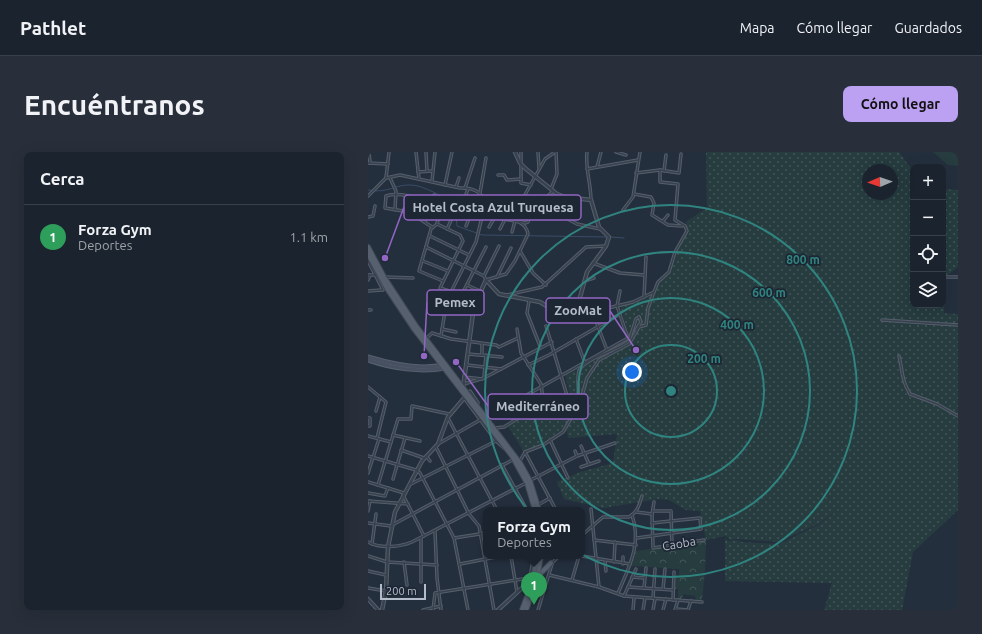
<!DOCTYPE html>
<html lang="es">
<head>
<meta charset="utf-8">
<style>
  :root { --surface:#1b232e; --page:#282f3a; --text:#f1f3f6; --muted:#a0a4aa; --line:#39404a; --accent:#bca0f2 }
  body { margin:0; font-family:Ubuntu,sans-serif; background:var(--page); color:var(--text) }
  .controls { position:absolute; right:12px; top:12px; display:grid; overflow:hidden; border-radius:8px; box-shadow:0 4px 16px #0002 }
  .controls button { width:36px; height:36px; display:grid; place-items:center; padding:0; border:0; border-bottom:1px solid var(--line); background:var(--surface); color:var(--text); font:20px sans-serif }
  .compass { position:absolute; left:494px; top:12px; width:36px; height:36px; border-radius:50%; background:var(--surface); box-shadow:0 4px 16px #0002; rotate:268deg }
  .scale { position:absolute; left:12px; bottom:10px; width:46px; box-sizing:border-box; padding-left:4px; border:2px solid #b4bcc9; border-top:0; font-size:11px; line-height:14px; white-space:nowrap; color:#b4bcc9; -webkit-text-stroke:3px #1d2633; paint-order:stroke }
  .you { position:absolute; left:264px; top:220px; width:14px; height:14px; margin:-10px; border:3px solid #fff; border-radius:50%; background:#1a73e8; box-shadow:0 0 0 6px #1a73e833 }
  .badge { display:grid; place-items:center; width:26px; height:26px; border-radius:50%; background:var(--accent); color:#fff; font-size:13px; font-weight:700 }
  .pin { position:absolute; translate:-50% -33px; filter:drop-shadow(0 1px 2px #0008) }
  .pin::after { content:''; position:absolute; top:21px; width:14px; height:12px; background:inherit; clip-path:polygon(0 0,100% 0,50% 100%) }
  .popup { position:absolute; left:115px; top:355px; width:102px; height:52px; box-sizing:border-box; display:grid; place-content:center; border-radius:8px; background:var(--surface); filter:drop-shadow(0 1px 3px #0005); font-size:13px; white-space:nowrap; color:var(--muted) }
  .popup b { font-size:15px; color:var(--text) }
  .popup::after { content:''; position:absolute; left:50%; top:100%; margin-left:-8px; border:8px solid transparent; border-top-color:var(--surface) }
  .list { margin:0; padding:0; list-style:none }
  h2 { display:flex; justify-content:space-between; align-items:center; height:52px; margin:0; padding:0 16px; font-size:17px }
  h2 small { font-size:13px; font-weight:400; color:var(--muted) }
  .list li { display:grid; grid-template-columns:26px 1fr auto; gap:12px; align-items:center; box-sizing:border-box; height:64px; padding:0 16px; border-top:1px solid var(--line) }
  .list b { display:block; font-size:15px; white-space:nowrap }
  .list p { margin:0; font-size:13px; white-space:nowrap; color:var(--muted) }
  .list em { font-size:13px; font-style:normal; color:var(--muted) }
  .icon { flex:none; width:22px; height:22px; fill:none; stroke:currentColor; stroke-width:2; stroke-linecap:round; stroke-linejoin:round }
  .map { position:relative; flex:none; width:590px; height:458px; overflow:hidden; border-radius:8px }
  header { display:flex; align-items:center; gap:24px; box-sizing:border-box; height:56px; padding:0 20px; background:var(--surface); border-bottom:1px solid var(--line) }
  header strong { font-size:19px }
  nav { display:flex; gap:22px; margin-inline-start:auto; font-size:14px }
  .intro { display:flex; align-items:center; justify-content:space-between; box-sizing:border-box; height:96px; padding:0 24px }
  h1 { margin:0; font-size:28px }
  .button { padding:10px 18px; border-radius:8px; background:var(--accent); color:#111; font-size:14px; font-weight:700 }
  main { display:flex; gap:24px; padding:0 24px }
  aside { flex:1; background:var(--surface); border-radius:8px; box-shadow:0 4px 16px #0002 }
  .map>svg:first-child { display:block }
</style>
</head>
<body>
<header>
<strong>Pathlet</strong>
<nav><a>Mapa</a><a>Cómo llegar</a><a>Guardados</a></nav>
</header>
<div class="intro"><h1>Encuéntranos</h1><a class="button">Cómo llegar</a></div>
<main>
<aside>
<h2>Cerca<small></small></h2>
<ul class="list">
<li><span class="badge" style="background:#2e9e5b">1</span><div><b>Forza Gym</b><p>Deportes</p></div><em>1.1 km</em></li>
</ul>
</aside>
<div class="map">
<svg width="590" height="458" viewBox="0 0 590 458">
  <defs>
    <pattern id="forest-crowns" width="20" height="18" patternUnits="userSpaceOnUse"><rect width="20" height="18" fill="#263c3f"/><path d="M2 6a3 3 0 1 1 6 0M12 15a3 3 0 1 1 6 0" fill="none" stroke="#435659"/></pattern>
    <pattern id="park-dots" width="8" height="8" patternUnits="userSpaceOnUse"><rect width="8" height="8" fill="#263c3f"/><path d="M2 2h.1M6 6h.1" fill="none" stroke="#435659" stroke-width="1.8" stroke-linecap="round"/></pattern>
  </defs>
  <rect width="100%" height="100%" fill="#242f3e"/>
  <polygon fill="#263c3f" points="565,0 590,0 590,14 580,13"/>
  <polygon fill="url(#forest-crowns)" points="338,389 337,419 334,448 328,448 327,444 315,442 314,447 310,447 310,437 307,437 308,423 311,423 311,417 263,414 268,399"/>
  <path fill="url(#park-dots)" fill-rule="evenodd" d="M338,0h193l14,19v134h30v-116l15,1v77l-12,10 -2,36 14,1v196l-45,42 -11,58h-78l8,-27 -107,-2v-43l4,3 8,-1 5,2 37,2 39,-19 28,-20 -28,19 -39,18 -41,-3 -8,1 -4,-4 -20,4 -6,-29 -14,-1 -17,-10 -10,-1 -56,9 -39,-9 -7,-17 23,-10 33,-9 4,-29 -49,4 -2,-11 -41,27 -18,-30 13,-9 54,-2 -9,-38c17,-8 33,-16 49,-24 6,-3 12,-2 17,-8l-11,-38c11,-2 26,-4 34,-13 7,-8 5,-12 16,-19 6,-18 13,-34 17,-52l20,-13zM500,18h24v24h-24z"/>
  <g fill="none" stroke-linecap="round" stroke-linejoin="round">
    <g stroke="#394c67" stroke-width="1">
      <path d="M0,38c20,4 27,-6 43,-5 12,0 34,13 44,19l2,22 25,9 125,2"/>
      <polyline points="243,85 256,86"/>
    </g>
    <g stroke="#565f6c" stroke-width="3.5">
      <g id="minor">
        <polyline points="1,0 2,11"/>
        <polyline points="48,0 51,27"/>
        <polyline points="58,0 59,19"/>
        <polyline points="153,0 153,31 163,33"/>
        <polyline points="170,0 171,16"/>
        <path d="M219,0c-2,16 4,32 4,48"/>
        <polyline points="248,0 258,3"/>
        <polyline points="0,11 20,12"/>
        <polyline points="229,15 233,0"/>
        <polyline points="219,17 270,8"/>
        <polyline points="296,19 298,3"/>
        <polyline points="50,20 64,19"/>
        <polyline points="268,21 292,18 311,21 313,2"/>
        <polyline points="130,23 136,23 139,28 153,27"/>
        <polyline points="18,26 21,0"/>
        <polyline points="22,26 28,39 27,58"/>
        <polyline points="64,29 67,0"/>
        <polyline points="77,33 84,0"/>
        <polyline points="88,35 91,26"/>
        <polyline points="97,36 107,6"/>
        <polyline points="183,37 189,22 188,0"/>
        <polyline points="266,42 283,45 286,51 284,63 300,73 314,74"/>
        <path d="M0,44l18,-18 14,-3 60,13c25,-1 23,14 35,29 12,5 30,0 33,17l-13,27 -9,13 -20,6 -2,-4 -58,-29"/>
        <polyline points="255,58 265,45 272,0"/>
        <polyline points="38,59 40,45"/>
        <polyline points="47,63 51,47"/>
        <polyline points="90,63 100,37"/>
        <polyline points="194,64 209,72 232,77"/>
        <polyline points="0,65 5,64 7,54"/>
        <polyline points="152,69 157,71 160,70 164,59 185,39"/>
        <polyline points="295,69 300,63"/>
        <polyline points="57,70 66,43"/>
        <polyline points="151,70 150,58 154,48 177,7 187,0"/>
        <polyline points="69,71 75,56"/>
        <polyline points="98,74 112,41 118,6"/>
        <path d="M64,75l-23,-15 -24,-4 1,-12c19,-6 52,9 68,18l-7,15"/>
        <polyline points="121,75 127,65"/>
        <polyline points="132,77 137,67"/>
        <polyline points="144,80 147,69"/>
        <polyline points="62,84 101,103"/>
        <polyline points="152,99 165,121 178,133"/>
        <polyline points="0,109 15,138"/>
        <polyline points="55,109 80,119"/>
        <polyline points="225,111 252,121 276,123"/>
        <polyline points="0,123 8,123"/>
        <polyline points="116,124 131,94"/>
        <polyline points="17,125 45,126"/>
        <polyline points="129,125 143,96"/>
        <polyline points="575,125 590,125"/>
        <polyline points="0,128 2,123"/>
        <polyline points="75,129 51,119 63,77 69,72 92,83 95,89 72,136 108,148"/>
        <polyline points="216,129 226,126"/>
        <polyline points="99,133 112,139"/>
        <polyline points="0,139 14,138"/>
        <polyline points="83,140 108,90 113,69 120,55"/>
        <polyline points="139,143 174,135 218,95 238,94"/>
        <polyline points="93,144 118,95"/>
        <polyline points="276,145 278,105"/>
        <polyline points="161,149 159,161 172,194"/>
        <polyline points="0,158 3,158"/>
        <polyline points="64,158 76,162"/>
        <polyline points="208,160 213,166 222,166 236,157 265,150 286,140"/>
        <polyline points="210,161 232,158"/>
        <polyline points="226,164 239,198"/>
        <polyline points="514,168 590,173"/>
        <polyline points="178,174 204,260"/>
        <polyline points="74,177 88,180"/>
        <polyline points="149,177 153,201 173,232 177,262"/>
        <polyline points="268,178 273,170 271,165"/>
        <polyline points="73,184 80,140"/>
        <polyline points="59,186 64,181 83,187 128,193 131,195 150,186"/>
        <polyline points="208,187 217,211"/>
        <polyline points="100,202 134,205"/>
        <polyline points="114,203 114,192"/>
        <path d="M531,204c4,16 2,23 11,38l27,10 21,12"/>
        <polyline points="99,213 133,217"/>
        <polyline points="160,213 181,203 252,162"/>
        <polyline points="96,225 114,227"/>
        <polyline points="116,225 118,203"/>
        <polyline points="96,232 116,226 184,190"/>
        <polyline points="0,235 18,250 9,286"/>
        <polyline points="100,241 102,239 110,251 109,253"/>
        <polyline points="153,245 155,250"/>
        <polyline points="96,246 128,289 137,297"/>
        <polyline points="8,259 12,245"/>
        <polyline points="0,266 2,266 2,274 0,274"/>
        <polyline points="80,266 129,358"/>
        <polyline points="118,266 260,186 249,154 252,139"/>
        <path d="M127,276l9,-1 16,-10 15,1 10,-4 27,-3c12,-15 2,-32 8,-42 8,-12 39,-19 49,-28l7,-22 3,-2"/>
        <polyline points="25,283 52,289"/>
        <polyline points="0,284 23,290"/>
        <polyline points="182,288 200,326"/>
        <polyline points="70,292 112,268"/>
        <polyline points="213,294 221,312"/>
        <polyline points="68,295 101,362 111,374 126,458"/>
        <polyline points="33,298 56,306"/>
        <polyline points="207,299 209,304"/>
        <polyline points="157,300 188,358"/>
        <polyline points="0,304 48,318 52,321 86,386 100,458"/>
        <polyline points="59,305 62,309"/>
        <polyline points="152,309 157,300 175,293 195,280 212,251 219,226 231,208 261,192 271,175 278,173 280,156 286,140 290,130 301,120 307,100 319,79 317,74 307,68 310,32 292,30 292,18"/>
        <polyline points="134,313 159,358"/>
        <polyline points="213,315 231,309"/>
        <polyline points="0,321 11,287"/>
        <polyline points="25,327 37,286"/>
        <polyline points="163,328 209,304 247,291"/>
        <polyline points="0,330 36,341"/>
        <polyline points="43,332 128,289"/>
        <polyline points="10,333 30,267 43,267 44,254 81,262"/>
        <polyline points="0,341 17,344 20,336"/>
        <polyline points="35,343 56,384"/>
        <polyline points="0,349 40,352"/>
        <polyline points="286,350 284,362 285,396 336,388"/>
        <polyline points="170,353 182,346"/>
        <polyline points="223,357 231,435"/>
        <polyline points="0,359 2,349"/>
        <polyline points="285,359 303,359 304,393"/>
        <polyline points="268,360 284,362"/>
        <polyline points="0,371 23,374"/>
        <polyline points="26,372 146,307"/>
        <polyline points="67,379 69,426 73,458"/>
        <path d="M214,383l21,-18h26c9,-5 10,-12 13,-21"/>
        <polyline points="53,386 53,430"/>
        <polyline points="86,386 118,381"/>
        <polyline points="269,386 333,377 332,366 284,371"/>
        <polyline points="226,388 268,393"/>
        <path d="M0,390c12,7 32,5 44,0l114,-59"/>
        <polyline points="214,390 215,382"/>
        <polyline points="4,392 8,362"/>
        <polyline points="0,404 19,410 69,413"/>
        <polyline points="143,404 149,440"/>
        <polyline points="214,404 262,412"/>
        <polyline points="237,409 238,419"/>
        <polyline points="36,410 39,433"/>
        <polyline points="246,410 247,390"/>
        <polyline points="184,411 191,404"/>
        <polyline points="92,412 133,404"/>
        <polyline points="255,412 255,405"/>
        <polyline points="0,419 18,423"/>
        <polyline points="181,423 231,435 256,444 334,450"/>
        <polyline points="162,424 166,404"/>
        <polyline points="264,425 276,426"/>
        <polyline points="204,428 211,404"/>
        <polyline points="260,435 305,438"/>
        <polyline points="0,436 18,439"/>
        <polyline points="276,436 278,416"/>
        <polyline points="295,437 297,417"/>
        <path d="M250,441c11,-26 24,-49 14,-78"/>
        <polyline points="256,444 268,417"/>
        <polyline points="285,446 287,417"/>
        <polyline points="305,448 306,420"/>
        <polyline points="308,457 320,458"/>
        <polyline points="55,458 73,454"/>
        <polyline points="65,458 67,441 161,426"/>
        <polyline points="170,458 184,412"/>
        <polyline points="265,458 266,446"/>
        <polyline points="275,458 277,446"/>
        <polyline points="285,458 287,447"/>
        <polyline points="295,458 298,447"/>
        <polyline points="307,458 310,448"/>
        <polyline points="320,458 323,449"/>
      </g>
    </g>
    <g stroke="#565f6c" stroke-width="4.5">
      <g id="tertiary">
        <polyline points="95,236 106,154 118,128 131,142 172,150 192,162 208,160 219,120 238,94 241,85 231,75 223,48 197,45 189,42 158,17 152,11 147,0"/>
        <polyline points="0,447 10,458"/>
        <polyline points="14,458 18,439 20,395 27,360 54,309 70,292 80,265 97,245"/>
        <polyline points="130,458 156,434 161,436"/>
      </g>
    </g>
    <g stroke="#565f6c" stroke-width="5">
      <g id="secondary">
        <path d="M0,205c23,7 52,13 75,8"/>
        <path d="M0,208c23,8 53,13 77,8"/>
      </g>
    </g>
    <g stroke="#414a57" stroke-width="6">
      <g id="primary">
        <polyline points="0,95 16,125 48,174 152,311 162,329 171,358"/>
        <polyline points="0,102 20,138 46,177 144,304 159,331 167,358"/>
        <polyline points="169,425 183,411"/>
        <polyline points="156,434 163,425"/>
        <polyline points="154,458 164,431 169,404"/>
        <polyline points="158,458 168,431 173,404"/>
      </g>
    </g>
    <use href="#minor" stroke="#38414e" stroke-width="1.5"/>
    <use href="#tertiary" stroke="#38414e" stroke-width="2.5"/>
    <use href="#secondary" stroke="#465061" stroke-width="3"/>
    <use href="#primary" stroke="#56606e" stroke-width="4"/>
  </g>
  <g fill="none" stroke="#308480" stroke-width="2">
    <circle cx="303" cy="239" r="46"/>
    <circle cx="303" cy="239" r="93"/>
    <circle cx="303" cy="239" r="139"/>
    <circle cx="303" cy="239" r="186"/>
  </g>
  <g text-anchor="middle" stroke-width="3.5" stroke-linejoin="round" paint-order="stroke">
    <g font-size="12" fill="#b4bcc9" stroke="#1d2633">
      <text transform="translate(311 392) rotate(-10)" y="4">Caoba</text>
    </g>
  </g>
  <circle cx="303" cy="239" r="6" fill="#308480" stroke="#1d2633" stroke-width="2"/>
  <g font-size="12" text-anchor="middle" font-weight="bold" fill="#308480" stroke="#1d2633" stroke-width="3.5" stroke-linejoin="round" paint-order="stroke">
    <text x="435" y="112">800 m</text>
    <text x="401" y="145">600 m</text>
    <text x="369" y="177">400 m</text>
    <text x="336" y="211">200 m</text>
  </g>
  <path fill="none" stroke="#9266c3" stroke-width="1.5" d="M17 106L36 55M56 204L59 150M268 198L242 159M88 210L120 254"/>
  <g fill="#9266c3" stroke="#1d2633" stroke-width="1.5">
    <circle cx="17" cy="106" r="4"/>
    <circle cx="56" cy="204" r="4"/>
    <circle cx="268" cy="198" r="4"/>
    <circle cx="88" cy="210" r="4"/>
  </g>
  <g fill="#1d2633" stroke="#9266c3" stroke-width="1.5">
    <rect x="36" y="43" width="177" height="25" rx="4"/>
    <rect x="59" y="138" width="57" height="25" rx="4"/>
    <rect x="178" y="146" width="64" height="25" rx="4"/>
    <rect x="120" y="242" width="100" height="25" rx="4"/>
  </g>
  <g font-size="13" text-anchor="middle" font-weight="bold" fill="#b4bcc9">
    <text x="125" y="60">Hotel Costa Azul Turquesa</text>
    <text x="87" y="155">Pemex</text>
    <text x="210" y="163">ZooMat</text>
    <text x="170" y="259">Mediterráneo</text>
  </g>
</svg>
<div class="controls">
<button>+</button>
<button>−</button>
<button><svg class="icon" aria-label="locate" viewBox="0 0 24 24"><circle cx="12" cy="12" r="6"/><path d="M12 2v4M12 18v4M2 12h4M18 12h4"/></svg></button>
<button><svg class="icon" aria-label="layers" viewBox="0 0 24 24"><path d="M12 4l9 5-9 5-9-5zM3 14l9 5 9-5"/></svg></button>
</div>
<svg class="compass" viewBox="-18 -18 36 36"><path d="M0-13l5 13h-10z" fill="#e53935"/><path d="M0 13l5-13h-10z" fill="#a0a4aa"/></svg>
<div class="scale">200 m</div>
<div class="you"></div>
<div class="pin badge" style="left:166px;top:453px;background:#2e9e5b">1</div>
<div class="popup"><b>Forza Gym</b>Deportes</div>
</div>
</main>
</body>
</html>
